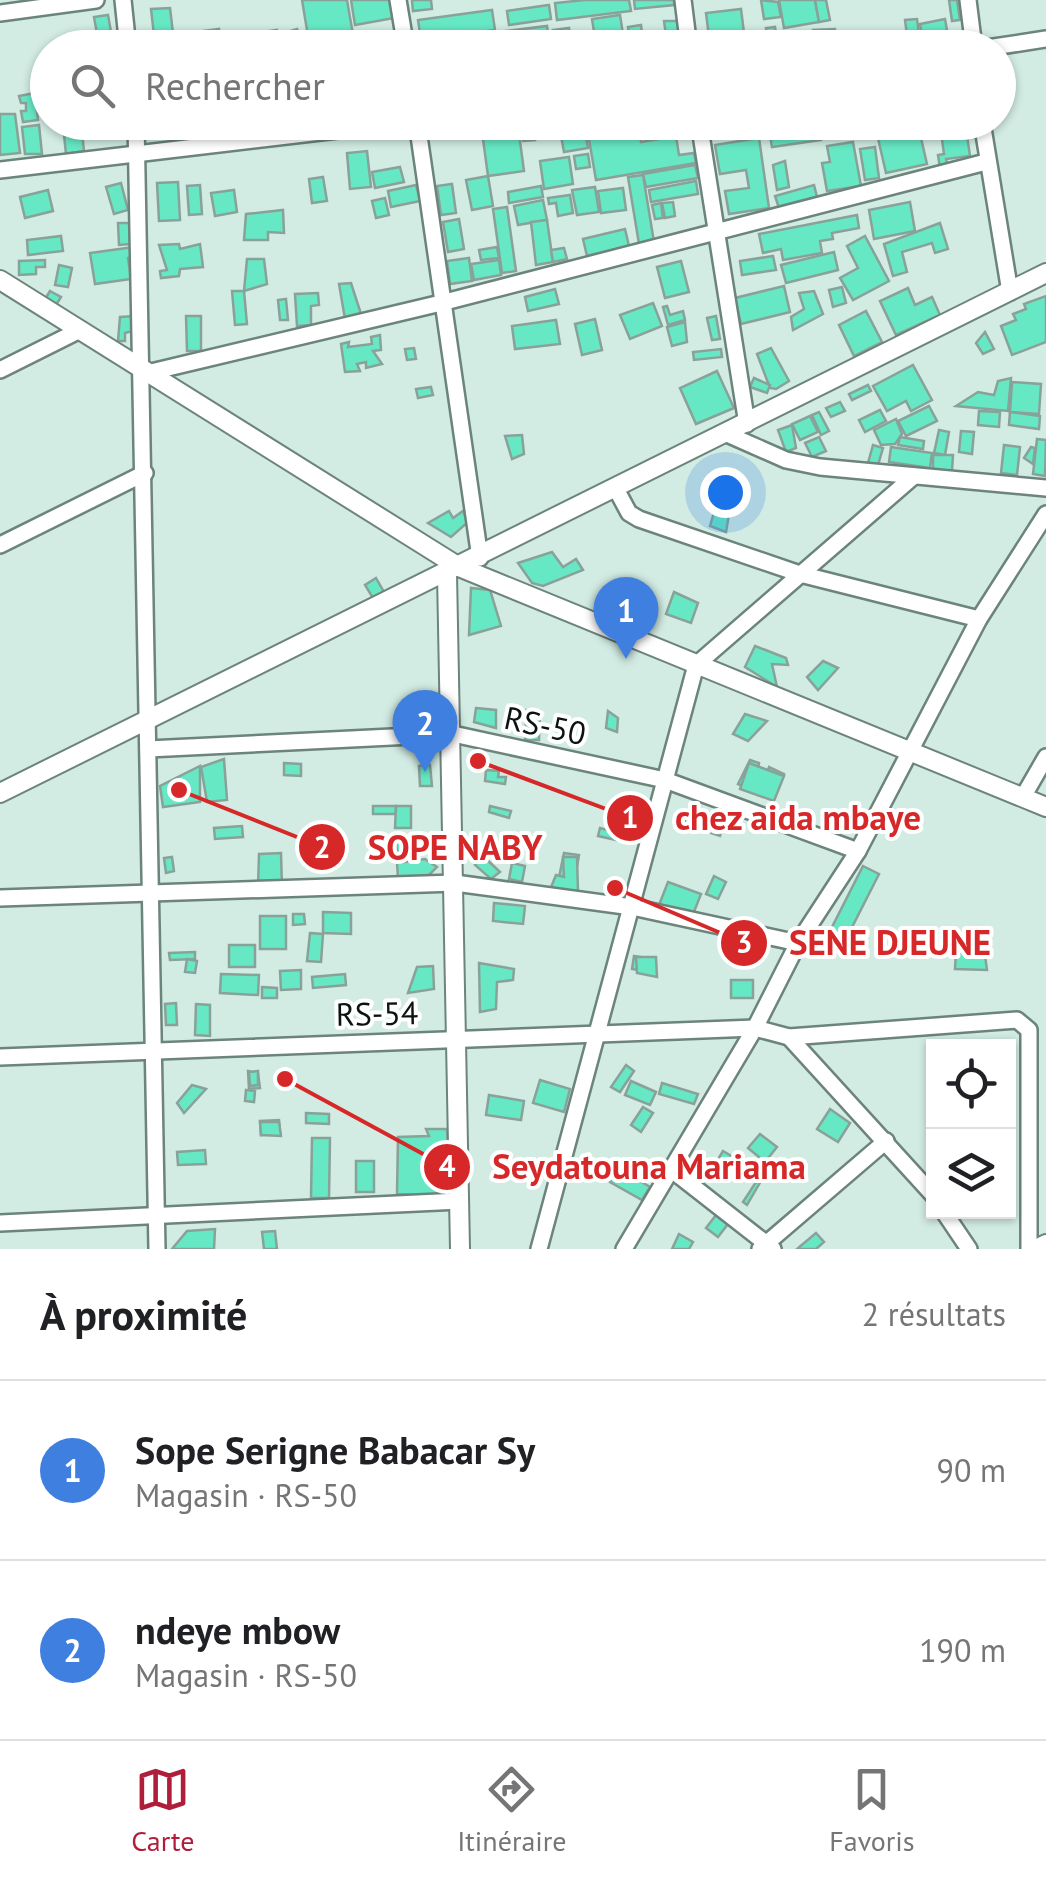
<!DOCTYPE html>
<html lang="fr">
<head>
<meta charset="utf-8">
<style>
  :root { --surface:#fff; --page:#f2f2f2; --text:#202124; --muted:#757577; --line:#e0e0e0; --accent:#b01d3a }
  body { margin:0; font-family:"PT Sans",sans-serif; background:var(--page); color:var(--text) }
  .controls { position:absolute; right:30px; bottom:30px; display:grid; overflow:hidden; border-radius:0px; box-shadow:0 2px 8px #0004 }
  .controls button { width:90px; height:90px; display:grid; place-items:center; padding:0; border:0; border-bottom:2px solid var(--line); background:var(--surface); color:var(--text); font:50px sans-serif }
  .you { position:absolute; left:725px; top:492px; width:35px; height:35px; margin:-25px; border:8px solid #fff; border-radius:50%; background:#1a73e8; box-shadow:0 0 0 15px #1a73e833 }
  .badge { display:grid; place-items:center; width:65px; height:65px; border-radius:50%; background:var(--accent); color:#fff; font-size:32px; font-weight:700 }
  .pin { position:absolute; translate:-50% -82px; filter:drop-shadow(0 2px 5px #0008) }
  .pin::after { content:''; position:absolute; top:52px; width:35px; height:30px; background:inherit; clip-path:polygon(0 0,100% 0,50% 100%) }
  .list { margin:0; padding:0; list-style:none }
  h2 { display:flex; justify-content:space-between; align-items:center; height:130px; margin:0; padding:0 40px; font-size:42px }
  h2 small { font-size:32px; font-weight:400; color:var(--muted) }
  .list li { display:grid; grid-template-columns:65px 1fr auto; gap:30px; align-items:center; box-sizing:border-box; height:180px; padding:0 40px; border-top:2px solid var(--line) }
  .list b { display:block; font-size:38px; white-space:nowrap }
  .list p { margin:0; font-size:32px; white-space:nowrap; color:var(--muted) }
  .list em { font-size:32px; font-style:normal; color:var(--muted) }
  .icon { flex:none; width:55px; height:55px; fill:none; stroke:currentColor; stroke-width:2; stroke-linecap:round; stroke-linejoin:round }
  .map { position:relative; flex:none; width:1046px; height:1249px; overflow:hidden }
  .search { position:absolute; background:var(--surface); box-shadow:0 2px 8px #0004; left:30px; right:30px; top:30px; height:110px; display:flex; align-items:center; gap:25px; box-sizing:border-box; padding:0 35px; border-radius:55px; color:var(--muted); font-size:38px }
  .sheet { height:490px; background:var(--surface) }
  nav { display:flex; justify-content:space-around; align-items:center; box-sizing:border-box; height:140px; border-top:2px solid var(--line); background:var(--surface); font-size:28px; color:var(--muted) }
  nav a { display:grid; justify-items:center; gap:5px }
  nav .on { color:var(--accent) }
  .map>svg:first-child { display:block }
</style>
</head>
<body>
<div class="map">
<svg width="1046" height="1249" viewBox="0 0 1046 1249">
  <rect width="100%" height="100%" fill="#d2ece3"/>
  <g fill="#66e8c5" stroke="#89a299" stroke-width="2.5">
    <polygon points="302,0 347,0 355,46 310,48"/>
    <polygon points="351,0 390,0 394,18 355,25"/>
    <polygon points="412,0 431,0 432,9 413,11"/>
    <polygon points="585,0 629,0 631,11 557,20 555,3"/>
    <polygon points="634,0 674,0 674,5 635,9"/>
    <polygon points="761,0 778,2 781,17 764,19"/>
    <polygon points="779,0 815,0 819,22 784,28"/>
    <polygon points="815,0 826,0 830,20 819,22"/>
    <polygon points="949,0 957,0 960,20 952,21"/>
    <polygon points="549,5 551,19 509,25 507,11"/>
    <polygon points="170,8 173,33 154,35 151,9"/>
    <polygon points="741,9 745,41 710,45 706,13"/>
    <polygon points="492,10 495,30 421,40 418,20"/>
    <polygon points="108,15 113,43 99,45 94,17"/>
    <polygon points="620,15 623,34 595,38 592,19"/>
    <polygon points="917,19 920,41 908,43 905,20"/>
    <polygon points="945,19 948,36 923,41 920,24"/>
    <polygon points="664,21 678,21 681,40 667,43"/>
    <polygon points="641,25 642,33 629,35 628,27"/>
    <polygon points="547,26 550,48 507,48 505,31"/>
    <polygon points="775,27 778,47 769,48 766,28"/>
    <polygon points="569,28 571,48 555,48 553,30"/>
    <polygon points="219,29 222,48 205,48 203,31"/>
    <polygon points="297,29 305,48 271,48 269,31 277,30 278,35"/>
    <polygon points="835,29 836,48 814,48 813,30"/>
    <polygon points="395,31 397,48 384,48 382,33"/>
    <polygon points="653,34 655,44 638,48 637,37"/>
    <polygon points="767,37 769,48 758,48 757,38"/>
    <polygon points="459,39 460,48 417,48 417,44"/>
    <polygon points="35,93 38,120 23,122 21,111 26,111 26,103 21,103 19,96"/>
    <polygon points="0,114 15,114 20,153 0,155"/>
    <polygon points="583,122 588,148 564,152 559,125"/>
    <polygon points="586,122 665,122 639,127 641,142 676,136 679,155 694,153 696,163 596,180"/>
    <polygon points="713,122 768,122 768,123 714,130"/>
    <polygon points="818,122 821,140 772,147 769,130"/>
    <polygon points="965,122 970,156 946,159 948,167 940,168 938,155 944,154 940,125"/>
    <polygon points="81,123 84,151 66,154 63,125"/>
    <polygon points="39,125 42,154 25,154 22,127"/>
    <polygon points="918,125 927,164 886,173 877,134"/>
    <polygon points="533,129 535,140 523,141 522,131"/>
    <polygon points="519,134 524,171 488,176 483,139"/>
    <polygon points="759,138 769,208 729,214 725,191 749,188 746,170 720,174 715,145"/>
    <polygon points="853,142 861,186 827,191 822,163 830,162 827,146"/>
    <polygon points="875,147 879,178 865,180 860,149"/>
    <polygon points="367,151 371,187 350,189 347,153"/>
    <polygon points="588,154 590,167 576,169 574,156"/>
    <polygon points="569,157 573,184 544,189 540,161"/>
    <polygon points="785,161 789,187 777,190 773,165"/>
    <polygon points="695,165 698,178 646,187 643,174"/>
    <polygon points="400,167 404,182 375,188 372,172"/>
    <polygon points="643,175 654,242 639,244 628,177"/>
    <polygon points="488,176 493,206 472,210 466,180"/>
    <polygon points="323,177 327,201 312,203 309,179"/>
    <polygon points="696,181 698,194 651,202 649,190"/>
    <polygon points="178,182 180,220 159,221 157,183"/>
    <polygon points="121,183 128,210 114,214 106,187"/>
    <polygon points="452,184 456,213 441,215 437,186"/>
    <polygon points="200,185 202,214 189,215 187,186"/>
    <polygon points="416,185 420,201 391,207 388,191"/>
    <polygon points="814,185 817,197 779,208 775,196"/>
    <polygon points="541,186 543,197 509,203 508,192"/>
    <polygon points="595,187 599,212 577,215 572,190"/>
    <polygon points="623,188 626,210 601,213 598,191"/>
    <polygon points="48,190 53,211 25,218 20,197"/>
    <polygon points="234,190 237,212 215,216 211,193"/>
    <polygon points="570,195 573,213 558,216 556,203 549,204 548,198"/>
    <polygon points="385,198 389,215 376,218 372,201"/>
    <polygon points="543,200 547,220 518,225 514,206"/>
    <polygon points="673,202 675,216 665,218 662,203"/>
    <polygon points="910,202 915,231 874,239 869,210"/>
    <polygon points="661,203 663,218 655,219 652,205"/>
    <polygon points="507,207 516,271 502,273 493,209"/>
    <polygon points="283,210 284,233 268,232 268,240 244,240 246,214"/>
    <polygon points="857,215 859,228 832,233 833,239 820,241 822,253 783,260 781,249 763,253 759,234"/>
    <polygon points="459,219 464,249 448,252 443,222"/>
    <polygon points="547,220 553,262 536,265 531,222"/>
    <polygon points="118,223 130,223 130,244 119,245"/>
    <polygon points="940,223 948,249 935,253 932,243 902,252 907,272 893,276 884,244"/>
    <polygon points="625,229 629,246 587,256 583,239"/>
    <polygon points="61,236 63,251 28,255 27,240"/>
    <polygon points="865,236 889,281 853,300 840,278 858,268 847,246"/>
    <polygon points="179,244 180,249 200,244 203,267 180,269 179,276 161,278 160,271 167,270 159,245"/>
    <polygon points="134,247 135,257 128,258 131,279 95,284 90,253"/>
    <polygon points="497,247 499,258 481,260 479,250"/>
    <polygon points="564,248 567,259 553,262 551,250"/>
    <polygon points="834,252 838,270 786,283 781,265"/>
    <polygon points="773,256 776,270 742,275 740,261"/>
    <polygon points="469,258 472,281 450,284 447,261"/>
    <polygon points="247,259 264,259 267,284 244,291"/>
    <polygon points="45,260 45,267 36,267 36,274 19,275 19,261"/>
    <polygon points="499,260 501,275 474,280 471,264"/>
    <polygon points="681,261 689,292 665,298 657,267"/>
    <polygon points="59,265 72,268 68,287 55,285"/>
    <polygon points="351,283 361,314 356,319 345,319 339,284"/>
    <polygon points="784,286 790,312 741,324 735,298"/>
    <polygon points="842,287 846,303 833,307 829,290"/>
    <polygon points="908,288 915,305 932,297 940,315 896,335 880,301"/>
    <polygon points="555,289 559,304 528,311 525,297"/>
    <polygon points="50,291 61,297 53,310 42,304"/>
    <polygon points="232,291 244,291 247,324 235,325"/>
    <polygon points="814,291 823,314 793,330 791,317 804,309 799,293"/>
    <polygon points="318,293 319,305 311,306 311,325 297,326 295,294"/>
    <polygon points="1046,296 1046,342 1012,355 1001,326 1016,320 1013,314 1026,309 1024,304"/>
    <polygon points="286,299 288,320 280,320 278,300"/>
    <polygon points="653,303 662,326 630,339 620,315"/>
    <polygon points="667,306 670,315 683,311 685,320 668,325 663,307"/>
    <polygon points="866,311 882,342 854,356 839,325"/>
    <polygon points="135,316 136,330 125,333 125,341 118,341 120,317"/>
    <polygon points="186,316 201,316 201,351 187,351"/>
    <polygon points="716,316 720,339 712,340 707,318"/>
    <polygon points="595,319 602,350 582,355 575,324"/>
    <polygon points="556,320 560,344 515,349 512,326"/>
    <polygon points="685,322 687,342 672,346 667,327"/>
    <polygon points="985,332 994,349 983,354 976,343"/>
    <polygon points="380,335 381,350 373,351 382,364 366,368 366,362 357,364 360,371 345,372 341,344 349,342 348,347 372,344 371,337"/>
    <polygon points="414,348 416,359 407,360 405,349"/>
    <polygon points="771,348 789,381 776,389 770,388 757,354"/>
    <polygon points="721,349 722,357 694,360 693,352"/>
    <polygon points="913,365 932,400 911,411 906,401 887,411 873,386"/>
    <polygon points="717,371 734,408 696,424 680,388"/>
    <polygon points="754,378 770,385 767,393 750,387"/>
    <polygon points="1011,378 1008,411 956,406 978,392 994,395 998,381"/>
    <polygon points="1012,382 1041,384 1039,414 1010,412"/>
    <polygon points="868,385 871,391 852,400 849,394"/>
    <polygon points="431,387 433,395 418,398 416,389"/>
    <polygon points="840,402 845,411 831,417 826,408"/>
    <polygon points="929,406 937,421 906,436 898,421"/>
    <polygon points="880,410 886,421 865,432 859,420"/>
    <polygon points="979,411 1000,412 999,427 978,425"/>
    <polygon points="819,412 829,431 821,435 812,415"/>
    <polygon points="1010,412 1040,416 1039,429 1009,425"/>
    <polygon points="810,416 818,432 800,440 792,424"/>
    <polygon points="896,419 902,434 895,444 881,445 874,430"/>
    <polygon points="792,425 796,448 786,452 778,430"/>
    <polygon points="939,430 949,432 945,455 934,453"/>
    <polygon points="961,431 974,432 972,454 959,452"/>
    <polygon points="522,435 524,454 512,459 505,436"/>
    <polygon points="819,437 826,451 812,457 805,443"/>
    <polygon points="900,437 924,441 923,449 898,445"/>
    <polygon points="1037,439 1046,440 1045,476 1033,474"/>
    <polygon points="873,445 883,448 878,465 868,463"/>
    <polygon points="1004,445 1020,447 1017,475 1001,473"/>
    <polygon points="891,447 932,453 930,468 889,462"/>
    <polygon points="1031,447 1035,448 1033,464 1024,458"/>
    <polygon points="933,455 953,455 952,471 933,470"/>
    <polygon points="715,509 729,515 726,532 710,526"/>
    <polygon points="449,511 453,518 463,511 468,522 451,537 428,523"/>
    <polygon points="552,552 563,567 576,559 583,570 543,586 532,583 518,563"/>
    <polygon points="376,578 384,592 373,598 365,585"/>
    <polygon points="471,588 490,590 501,626 469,635"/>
    <polygon points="674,592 698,603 691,623 666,614"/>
    <polygon points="755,646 786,658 788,665 772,664 777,687 745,667"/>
    <polygon points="823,661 838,668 818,690 807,677"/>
    <polygon points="476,708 496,710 496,728 474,722"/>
    <polygon points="526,710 540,711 539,740 525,740"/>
    <polygon points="608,711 618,718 617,732 606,728"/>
    <polygon points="745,714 767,721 748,741 733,734"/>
    <polygon points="224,759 227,800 207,802 201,767"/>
    <polygon points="750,760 759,763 758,771 767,773 769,767 784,774 776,790 757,784 753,790 738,784"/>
    <polygon points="284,763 301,764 301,776 284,775"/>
    <polygon points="749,763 784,776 774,801 740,789"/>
    <polygon points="430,765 432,786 420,786 419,766"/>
    <polygon points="200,766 200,802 163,807 160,786"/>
    <polygon points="486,770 499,771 498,777 506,777 505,784 485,781"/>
    <rect x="373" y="806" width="23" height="8"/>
    <polygon points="396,806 411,806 411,828 395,828"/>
    <polygon points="490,806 511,811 509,818 489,812"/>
    <polygon points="690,806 726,818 720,836 684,824"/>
    <polygon points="242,826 243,837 215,839 214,828"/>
    <polygon points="600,828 618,833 616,840 598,836"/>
    <polygon points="428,835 440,841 438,849 400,855 397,840"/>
    <polygon points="424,840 425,849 397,852 396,842"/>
    <polygon points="281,853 282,888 258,887 259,854"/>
    <polygon points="564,853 579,855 573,890 557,887"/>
    <polygon points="483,856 500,872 491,879 475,865"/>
    <polygon points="172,857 174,871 166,873 164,858"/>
    <polygon points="563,857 577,857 578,892 549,892 556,875 564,877"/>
    <polygon points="425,859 437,867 425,879 398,878 397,863"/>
    <polygon points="512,863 525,866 522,882 509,879"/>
    <polygon points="863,866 879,874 844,943 828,935"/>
    <polygon points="714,876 726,882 718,899 706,894"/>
    <polygon points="668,882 701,894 692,917 659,905"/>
    <polygon points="494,903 525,906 523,924 493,921"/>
    <polygon points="323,912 351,913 351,934 323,933"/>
    <polygon points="293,914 304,914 305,924 293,925"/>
    <rect x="260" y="916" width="26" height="33"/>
    <polygon points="310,933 323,934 321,962 307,961"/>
    <polygon points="740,940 763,943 762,956 738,953"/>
    <rect x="229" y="945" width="26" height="22"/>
    <polygon points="195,952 195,959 170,960 169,953"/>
    <polygon points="956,952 985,955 987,970 955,969"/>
    <polygon points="634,956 653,959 651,972 632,969"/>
    <polygon points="636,957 656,957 657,977 637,973"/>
    <polygon points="187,959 197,961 195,973 185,972"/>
    <polygon points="479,963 514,969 513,980 497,982 496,1009 480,1012"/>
    <polygon points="433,966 434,989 408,993 417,967"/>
    <polygon points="301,970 301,989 281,990 280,971"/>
    <polygon points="221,974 259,975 258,995 220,993"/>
    <polygon points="345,974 346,985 313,988 312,977"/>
    <rect x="731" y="980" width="22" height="18"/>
    <polygon points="262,987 277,988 277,998 262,998"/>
    <polygon points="176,1003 177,1025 166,1025 165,1004"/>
    <polygon points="196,1004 210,1005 210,1036 195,1035"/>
    <polygon points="626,1065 634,1071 620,1092 611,1087"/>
    <polygon points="248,1071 258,1073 260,1088 249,1089"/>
    <polygon points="258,1071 258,1085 250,1086 249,1072"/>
    <polygon points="540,1080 570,1089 564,1112 533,1103"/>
    <polygon points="631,1081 656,1092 650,1105 625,1095"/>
    <polygon points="662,1083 698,1094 694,1104 659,1094"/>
    <polygon points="192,1085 206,1089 184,1113 177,1103"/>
    <polygon points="246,1090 255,1091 254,1102 245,1101"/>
    <polygon points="489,1095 524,1101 521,1120 486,1115"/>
    <polygon points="643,1107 653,1113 641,1132 631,1125"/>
    <polygon points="830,1109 850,1123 838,1142 817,1129"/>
    <polygon points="306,1113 329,1114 329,1124 306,1123"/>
    <polygon points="279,1120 280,1133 261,1135 260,1121"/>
    <polygon points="260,1122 279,1122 281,1136 261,1135"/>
    <polygon points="426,1129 447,1129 450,1188 437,1196 397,1194 398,1137 429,1136"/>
    <polygon points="760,1134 777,1147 765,1162 748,1148"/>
    <polygon points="312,1138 330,1138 329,1198 311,1198"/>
    <polygon points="205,1150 206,1164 178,1165 177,1152"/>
    <polygon points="723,1151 733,1157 721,1177 711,1171"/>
    <rect x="356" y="1161" width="18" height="31"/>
    <polygon points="618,1168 650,1187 642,1200 610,1182"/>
    <polygon points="758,1179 761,1181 747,1205 743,1202"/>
    <polygon points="716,1215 728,1224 718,1237 706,1228"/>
    <polygon points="215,1229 214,1249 172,1249 187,1231"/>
    <polygon points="275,1231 277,1249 264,1249 262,1232"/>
    <polygon points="816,1233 824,1242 816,1249 797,1249"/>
    <polygon points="679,1234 693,1242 689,1249 672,1249"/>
  </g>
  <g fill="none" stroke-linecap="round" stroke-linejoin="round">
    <g stroke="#6c847c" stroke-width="20">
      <g id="minor">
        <polyline points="123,0 128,48"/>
        <polyline points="398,0 406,48"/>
        <polyline points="683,0 689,48"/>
        <polyline points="968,0 974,48"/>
        <polyline points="0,13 96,0"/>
        <polyline points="987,48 1046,39"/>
        <polyline points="136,122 157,1249"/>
        <polyline points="417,122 480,558"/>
        <polyline points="699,122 747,424"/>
        <polyline points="982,122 1010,292"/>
        <polyline points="0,170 406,122"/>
        <polyline points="0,370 80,330"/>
        <polyline points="151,372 441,303 986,162"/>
        <polyline points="727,434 786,460 820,467 1046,488"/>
        <polyline points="615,487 629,513 639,519 800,574 979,619"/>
        <polyline points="0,545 145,473"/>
        <polyline points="148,749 453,734 665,780 858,851"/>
        <polyline points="1023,797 1046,757"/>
        <polyline points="0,898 455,883 632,907 798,943"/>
        <polyline points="789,1037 934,1196"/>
        <polyline points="0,1057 755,1028 789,1037 1017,1020 1029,1030 1029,1249"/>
        <polyline points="672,1170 773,1249"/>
        <polyline points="944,1212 969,1249"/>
        <polyline points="0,1223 460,1201"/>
        <polyline points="539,1249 696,665 914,476"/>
        <polyline points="624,1249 755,1028 798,943 858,851 979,619 1046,514"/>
        <polyline points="760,1249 886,1141"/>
      </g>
    </g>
    <g stroke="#6c847c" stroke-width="22">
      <g id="tertiary">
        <polyline points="0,280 459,567 1046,807"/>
        <polyline points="447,574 460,1249"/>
        <polyline points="0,793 1046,273"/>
        <polyline points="1036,1249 1046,1244"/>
      </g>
    </g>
    <use href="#minor" stroke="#fff" stroke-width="15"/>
    <use href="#tertiary" stroke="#fff" stroke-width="18"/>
  </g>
  <g text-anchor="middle" stroke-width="8" stroke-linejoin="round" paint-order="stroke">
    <g font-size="32" fill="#0a1310" stroke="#fff">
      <text transform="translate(545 726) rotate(12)" y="11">RS-50</text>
      <text transform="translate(377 1014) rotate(-1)" y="11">RS-54</text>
    </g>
  </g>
  <path fill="none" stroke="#d62828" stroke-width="4" d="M478 761L630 818M179 790L322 847M615 888L744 943M285 1079L447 1167"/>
  <g fill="#d62828" stroke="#fff" stroke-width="4">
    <circle cx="478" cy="761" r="10"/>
    <circle cx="179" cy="790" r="10"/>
    <circle cx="615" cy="888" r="10"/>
    <circle cx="285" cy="1079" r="10"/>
    <circle cx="630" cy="818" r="25"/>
    <circle cx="322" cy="847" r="25"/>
    <circle cx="744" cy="943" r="25"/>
    <circle cx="447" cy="1167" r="25"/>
  </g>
  <g font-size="30" text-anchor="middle" font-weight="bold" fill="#fff">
    <text x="630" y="828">1</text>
    <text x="322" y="858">2</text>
    <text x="744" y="953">3</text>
    <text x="447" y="1177">4</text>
  </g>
  <g font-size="35" text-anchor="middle" font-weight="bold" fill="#d62828" stroke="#fff" stroke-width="8" stroke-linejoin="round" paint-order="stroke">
    <text x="798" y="830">chez aida mbaye</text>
    <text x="455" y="860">SOPE NABY</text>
    <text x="890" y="955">SENE DJEUNE</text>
    <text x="649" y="1179">Seydatouna Mariama</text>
  </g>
</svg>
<div class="controls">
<button><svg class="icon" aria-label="locate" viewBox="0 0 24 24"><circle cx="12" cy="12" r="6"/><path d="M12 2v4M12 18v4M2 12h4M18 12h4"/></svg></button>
<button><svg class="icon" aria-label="layers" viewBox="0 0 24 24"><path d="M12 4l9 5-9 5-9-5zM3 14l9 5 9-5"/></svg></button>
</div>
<div class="you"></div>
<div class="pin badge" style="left:626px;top:659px;background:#3f7fe0">1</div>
<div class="pin badge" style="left:425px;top:772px;background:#3f7fe0">2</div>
<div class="search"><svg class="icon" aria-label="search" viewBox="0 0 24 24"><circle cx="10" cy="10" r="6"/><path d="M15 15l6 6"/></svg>Rechercher</div>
</div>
<section class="sheet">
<h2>À proximité<small>2 résultats</small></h2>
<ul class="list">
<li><span class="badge" style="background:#3f7fe0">1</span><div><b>Sope Serigne Babacar Sy</b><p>Magasin · RS-50</p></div><em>90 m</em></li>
<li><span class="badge" style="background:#3f7fe0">2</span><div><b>ndeye mbow</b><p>Magasin · RS-50</p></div><em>190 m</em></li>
</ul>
</section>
<nav>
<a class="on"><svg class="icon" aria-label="map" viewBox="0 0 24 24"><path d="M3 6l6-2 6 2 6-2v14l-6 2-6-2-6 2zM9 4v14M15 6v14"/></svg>Carte</a>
<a><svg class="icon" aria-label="directions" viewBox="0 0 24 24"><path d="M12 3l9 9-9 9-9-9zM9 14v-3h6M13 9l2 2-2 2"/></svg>Itinéraire</a>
<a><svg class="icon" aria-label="saved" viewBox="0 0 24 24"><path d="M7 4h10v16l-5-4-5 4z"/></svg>Favoris</a>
</nav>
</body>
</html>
